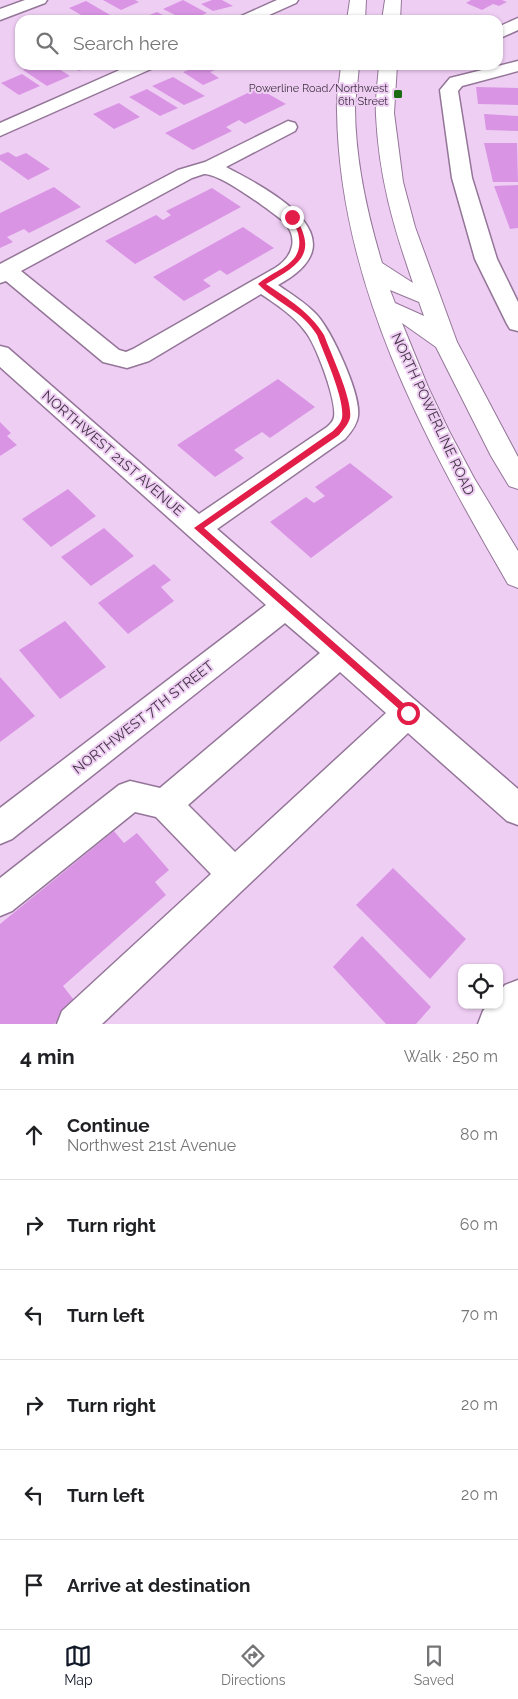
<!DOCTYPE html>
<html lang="en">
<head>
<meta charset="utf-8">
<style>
  :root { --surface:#fff; --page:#f6f6f6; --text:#202124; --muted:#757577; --line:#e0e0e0; --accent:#111827 }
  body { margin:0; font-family:Raleway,sans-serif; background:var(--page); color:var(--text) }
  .controls { position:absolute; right:15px; bottom:15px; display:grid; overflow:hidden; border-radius:10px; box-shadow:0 1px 4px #0004 }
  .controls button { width:45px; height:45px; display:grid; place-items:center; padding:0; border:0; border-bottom:1px solid var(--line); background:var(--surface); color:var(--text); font:25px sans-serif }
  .stop { position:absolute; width:15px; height:15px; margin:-11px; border:4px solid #e11d48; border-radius:50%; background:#fff }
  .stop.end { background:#e11d48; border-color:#fff; box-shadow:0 1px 5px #0008 }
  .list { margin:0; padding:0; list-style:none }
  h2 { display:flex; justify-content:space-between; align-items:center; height:65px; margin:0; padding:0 20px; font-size:21px }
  h2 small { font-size:16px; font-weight:400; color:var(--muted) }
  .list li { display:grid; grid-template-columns:32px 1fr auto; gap:15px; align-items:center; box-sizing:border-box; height:90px; padding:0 20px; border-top:1px solid var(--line) }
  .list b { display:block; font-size:19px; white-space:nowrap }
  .list p { margin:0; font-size:16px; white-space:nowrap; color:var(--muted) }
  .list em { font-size:16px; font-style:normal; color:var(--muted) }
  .icon { flex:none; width:28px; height:28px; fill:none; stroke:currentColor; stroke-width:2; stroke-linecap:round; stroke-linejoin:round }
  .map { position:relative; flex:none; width:518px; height:1024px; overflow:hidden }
  .search { position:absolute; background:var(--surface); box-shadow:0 1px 4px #0004; left:15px; right:15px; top:15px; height:55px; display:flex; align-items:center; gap:12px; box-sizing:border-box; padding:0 18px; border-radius:15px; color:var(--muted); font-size:19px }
  .sheet { height:605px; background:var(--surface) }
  nav { display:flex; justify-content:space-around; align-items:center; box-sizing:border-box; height:70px; border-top:1px solid var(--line); background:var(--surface); font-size:14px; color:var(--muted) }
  nav a { display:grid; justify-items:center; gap:2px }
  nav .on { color:var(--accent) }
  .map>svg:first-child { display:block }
</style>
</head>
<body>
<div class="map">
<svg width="518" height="1024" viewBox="0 0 518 1024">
  <rect width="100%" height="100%" fill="#efcef4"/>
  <g fill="#d995e4">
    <polygon points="103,0 135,0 139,2 121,10"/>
    <polygon points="183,0 207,13 198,17 202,19 199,20 185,20 163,9"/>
    <polygon points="212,0 222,0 233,6 213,11 201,4"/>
    <polygon points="471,0 502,0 507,2 499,6 493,4 482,10 466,3"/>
    <polygon points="86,1 112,16 101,20 90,20 69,8"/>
    <polygon points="157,12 172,20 137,20"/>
    <polygon points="34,65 53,65 70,76 47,86 23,70"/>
    <polygon points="69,65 94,65 79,71"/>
    <polygon points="201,65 208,65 215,70 210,72 219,78 203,85 183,72"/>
    <polygon points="22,74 40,86 19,95 1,83"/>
    <polygon points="173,77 205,96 184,105 152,86"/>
    <polygon points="476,87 518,88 518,105 478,104"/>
    <polygon points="258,88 286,104 245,124 239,120 226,127 232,131 193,150 165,133"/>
    <polygon points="147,89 178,108 160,116 129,97"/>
    <polygon points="119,103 140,117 114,129 93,114"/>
    <polygon points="484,114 518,116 518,131 486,130"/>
    <polygon points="484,143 517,143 518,182 493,182"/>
    <polygon points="8,152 16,157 26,153 50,169 28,180 0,160 0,155"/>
    <polygon points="518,185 518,228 510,229 494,186"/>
    <polygon points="54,187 81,207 29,233 24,229 7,237 13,242 0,248 0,213"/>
    <polygon points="212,188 241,207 135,264 105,241 156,215 163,220 171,215 166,211"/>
    <polygon points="243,227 274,248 227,275 220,270 203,280 211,286 184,301 153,277"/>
    <polygon points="278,379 315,407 270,438 262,432 234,450 244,458 215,477 177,445"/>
    <polygon points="0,422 11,433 7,436 17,445 0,456"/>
    <polygon points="350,463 393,497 311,558 270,522 306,497 314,503 325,496 315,487"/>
    <polygon points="68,489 96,516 51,547 22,519"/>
    <polygon points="104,528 134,556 91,586 61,557"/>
    <polygon points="154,564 171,580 161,587 174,601 128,634 98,603"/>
    <polygon points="65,621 106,667 60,699 19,650"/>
    <polygon points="0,677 35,716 0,742"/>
    <polygon points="114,831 124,843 137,833 169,870 155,882 166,895 63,986 77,1004 54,1024 0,1024 0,924"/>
    <polygon points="393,868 466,939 430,979 356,905"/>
    <polygon points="362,936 431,1007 416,1024 386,1024 333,967"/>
  </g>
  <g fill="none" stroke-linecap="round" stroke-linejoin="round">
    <g stroke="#947698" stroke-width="3">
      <g id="minor">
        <polygon points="25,0 47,0 45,3 0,20 0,9"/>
        <polygon points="277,0 298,0 296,3 258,20 237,20 239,17"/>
        <polygon points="518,18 518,30 498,39 498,27"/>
        <polygon points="518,61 518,71 462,86 458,91 472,178 497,259 518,302 518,331 510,329 507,324 475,259 452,178 440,90 450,78"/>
        <polygon points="131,65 154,65 151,69 0,136 0,123"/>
        <path d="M288,121l7,2 2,4 -2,4 -69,36c46,24 137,72 52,118 13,9 28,18 39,30 15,17 44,79 41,101 -1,9 -8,17 -13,23l-128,90 301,260v36l-11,-4 -99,-88 -306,291h-45l5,-13 149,-137 -55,-57 -21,-5 -123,99 -12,5v-38l119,-93 11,-4 30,7 160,-135 -35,-30 -273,216 -12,5v-36l266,-203 -266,-238v-21l8,2 191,166 128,-87c3,-3 6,-5 7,-10 3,-16 -18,-73 -29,-86 -12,-16 -28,-26 -44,-37l-112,67 -22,7 -24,-6 -97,-81 -6,2v-19l178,-94 27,-8zM204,174c16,-1 65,36 78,46 18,17 11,37 -7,48l-142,81 -7,3 -7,-2 -98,-79 171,-93zM340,672l46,41 -151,139 -47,-47z"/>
        <polygon points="518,980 518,1024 478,1024 483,1011 488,1005 499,1005 499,992 505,985"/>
      </g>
    </g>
    <g stroke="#947698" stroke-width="2">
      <g id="major">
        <polygon points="350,0 366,0 365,20 347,20"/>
        <polygon points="385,0 401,0 400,20 382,20"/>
        <path d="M341,65h18c-1,14 -3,28 -4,42 0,52 12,106 27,156l31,20c-20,-58 -34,-106 -37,-168 -1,-16 2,-34 3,-50h18l-3,48 9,69 12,45 42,115 61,115v32l-9,-3 -18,-30 -55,-109 -34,-24 26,64 21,44 25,47 44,73v37l-10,-4c-84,-145 -169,-301 -171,-474 -1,-15 3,-30 4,-45zM390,290l29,12 5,14 -29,-13z"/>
      </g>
    </g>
    <use href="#minor" fill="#fff" fill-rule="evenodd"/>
    <use href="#major" fill="#fff" fill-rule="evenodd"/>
  </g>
  <path fill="#e11d48" d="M289,215h5c25,39 5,50 -28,69 22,15 44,28 58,51 7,19 29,65 26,83 -2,7 -7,12 -11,17l-135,93 207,182v6l-3,1 -214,-189 139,-97c4,-4 8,-8 9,-13 3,-19 -18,-64 -25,-83 -14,-24 -40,-32 -59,-51 18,-16 48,-19 40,-51 -2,-7 -8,-12 -9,-18z"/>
  <rect fill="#1b6d13" stroke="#efcef4" stroke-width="2" x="393" y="89" width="10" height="10" rx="2.5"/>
  <g text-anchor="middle" stroke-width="4" stroke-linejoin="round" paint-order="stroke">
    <g font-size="11" fill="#403342" stroke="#efcef4" text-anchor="end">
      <text x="388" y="92">Powerline Road/Northwest<tspan x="388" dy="13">6th Street</tspan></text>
    </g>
    <g font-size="14" fill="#403342" stroke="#efcef4">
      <text transform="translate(433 414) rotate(65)" y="5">NORTH POWERLINE ROAD</text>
      <text transform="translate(113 453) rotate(41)" y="5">NORTHWEST 21ST AVENUE</text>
      <text transform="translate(143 717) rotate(-38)" y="5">NORTHWEST 7TH STREET</text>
    </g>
  </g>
</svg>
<div class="controls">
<button><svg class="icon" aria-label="locate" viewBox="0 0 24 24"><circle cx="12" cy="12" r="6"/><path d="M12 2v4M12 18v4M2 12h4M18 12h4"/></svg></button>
</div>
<div class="stop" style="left:408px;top:713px"></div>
<div class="stop end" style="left:292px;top:217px"></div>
<div class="search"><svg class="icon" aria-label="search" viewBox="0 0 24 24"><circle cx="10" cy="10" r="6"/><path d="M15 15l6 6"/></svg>Search here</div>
</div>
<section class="sheet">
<h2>4 min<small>Walk · 250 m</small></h2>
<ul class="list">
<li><svg class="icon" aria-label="ahead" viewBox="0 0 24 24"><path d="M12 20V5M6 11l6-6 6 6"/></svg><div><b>Continue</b><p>Northwest 21st Avenue</p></div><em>80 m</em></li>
<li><svg class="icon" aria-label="right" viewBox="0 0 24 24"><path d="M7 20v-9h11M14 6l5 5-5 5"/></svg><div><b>Turn right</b></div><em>60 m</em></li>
<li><svg class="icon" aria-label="left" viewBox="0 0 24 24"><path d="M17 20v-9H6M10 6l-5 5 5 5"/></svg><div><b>Turn left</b></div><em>70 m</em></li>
<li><svg class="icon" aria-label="right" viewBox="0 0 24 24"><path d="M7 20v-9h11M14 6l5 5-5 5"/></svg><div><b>Turn right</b></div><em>20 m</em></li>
<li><svg class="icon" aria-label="left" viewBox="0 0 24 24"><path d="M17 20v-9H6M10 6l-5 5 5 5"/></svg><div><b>Turn left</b></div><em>20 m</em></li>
<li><svg class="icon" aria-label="arrive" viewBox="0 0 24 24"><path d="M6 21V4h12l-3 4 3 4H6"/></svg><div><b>Arrive at destination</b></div></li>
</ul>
</section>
<nav>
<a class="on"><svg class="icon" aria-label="map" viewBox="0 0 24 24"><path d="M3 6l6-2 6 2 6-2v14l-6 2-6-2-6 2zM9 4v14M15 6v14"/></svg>Map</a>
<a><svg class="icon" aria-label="directions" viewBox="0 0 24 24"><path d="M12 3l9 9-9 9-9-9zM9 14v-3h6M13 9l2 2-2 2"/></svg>Directions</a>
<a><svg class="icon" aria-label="saved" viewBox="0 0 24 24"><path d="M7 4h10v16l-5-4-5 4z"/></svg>Saved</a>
</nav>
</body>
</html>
